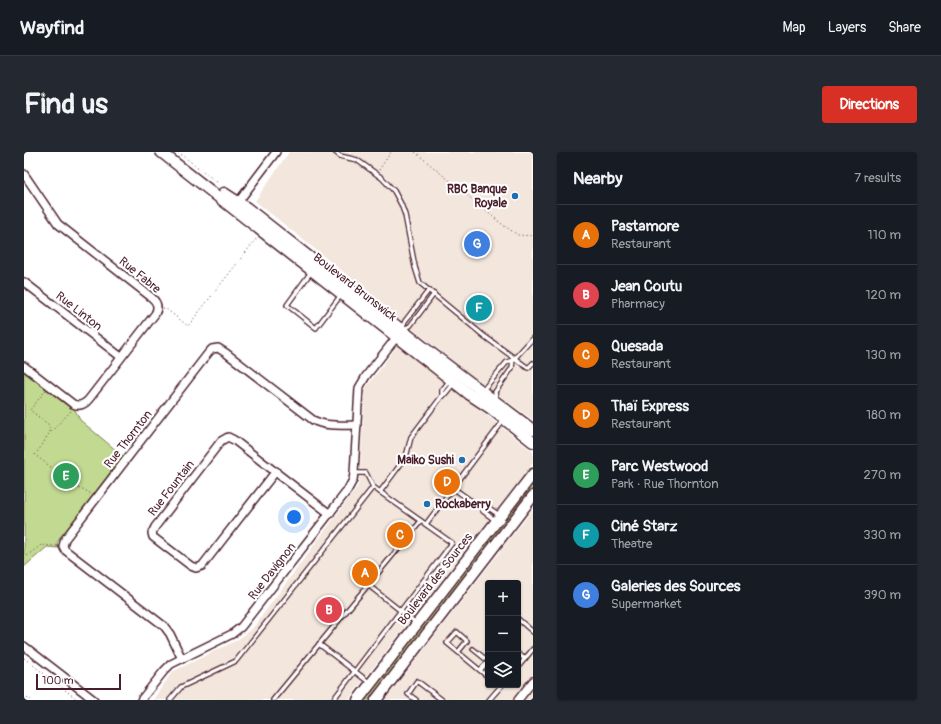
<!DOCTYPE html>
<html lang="en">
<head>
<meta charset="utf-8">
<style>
  :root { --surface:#171b24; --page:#242831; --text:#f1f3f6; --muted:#9ea1a6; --line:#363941; --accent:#d93025 }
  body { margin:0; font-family:Pangolin,sans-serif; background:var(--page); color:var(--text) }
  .controls { position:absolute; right:12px; bottom:12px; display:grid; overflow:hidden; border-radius:4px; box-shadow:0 1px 3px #0004 }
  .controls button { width:36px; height:36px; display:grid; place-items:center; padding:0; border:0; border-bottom:1px solid var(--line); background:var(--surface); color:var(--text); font:20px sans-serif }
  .scale { position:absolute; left:12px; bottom:10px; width:85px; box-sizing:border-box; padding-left:4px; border:2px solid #4a1f2b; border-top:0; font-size:11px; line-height:14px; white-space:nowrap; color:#4a1f2b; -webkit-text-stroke:3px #fff; paint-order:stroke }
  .you { position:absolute; left:270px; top:365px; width:14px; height:14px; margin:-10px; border:3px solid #fff; border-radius:50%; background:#1a73e8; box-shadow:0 0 0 6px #1a73e833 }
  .badge { display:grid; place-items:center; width:26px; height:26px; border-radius:50%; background:var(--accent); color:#fff; font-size:13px; font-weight:700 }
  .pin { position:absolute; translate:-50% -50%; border:2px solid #fff; box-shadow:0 1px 4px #0006 }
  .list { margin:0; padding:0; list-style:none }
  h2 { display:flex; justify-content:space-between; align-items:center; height:52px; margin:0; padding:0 16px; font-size:17px }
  h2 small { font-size:13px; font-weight:400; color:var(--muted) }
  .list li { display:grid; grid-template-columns:26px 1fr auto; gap:12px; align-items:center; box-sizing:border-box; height:60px; padding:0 16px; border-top:1px solid var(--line) }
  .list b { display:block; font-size:15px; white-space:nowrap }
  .list p { margin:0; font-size:13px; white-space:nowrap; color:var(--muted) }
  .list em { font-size:13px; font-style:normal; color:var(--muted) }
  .icon { flex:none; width:22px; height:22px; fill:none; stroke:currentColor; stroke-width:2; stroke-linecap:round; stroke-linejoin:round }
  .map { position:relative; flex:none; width:509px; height:548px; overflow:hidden; border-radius:4px }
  header { display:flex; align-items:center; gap:24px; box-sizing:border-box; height:56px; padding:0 20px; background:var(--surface); border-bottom:1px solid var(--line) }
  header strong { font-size:19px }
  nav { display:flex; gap:22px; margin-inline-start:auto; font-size:14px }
  .intro { display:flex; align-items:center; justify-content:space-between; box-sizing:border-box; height:96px; padding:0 24px }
  h1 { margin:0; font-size:28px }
  .button { padding:10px 18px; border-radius:4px; background:var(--accent); color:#fff; font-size:14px; font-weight:700 }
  main { display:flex; gap:24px; padding:0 24px }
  aside { flex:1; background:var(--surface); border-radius:4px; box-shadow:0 1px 3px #0004 }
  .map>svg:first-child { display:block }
</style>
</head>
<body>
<header>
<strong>Wayfind</strong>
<nav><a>Map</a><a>Layers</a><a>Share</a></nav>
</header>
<div class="intro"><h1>Find us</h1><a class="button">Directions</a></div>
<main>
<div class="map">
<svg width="509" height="548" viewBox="0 0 509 548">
  <rect width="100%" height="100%" fill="#fff"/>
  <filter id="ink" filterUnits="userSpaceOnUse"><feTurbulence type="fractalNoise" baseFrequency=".025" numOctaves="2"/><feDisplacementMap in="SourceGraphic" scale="8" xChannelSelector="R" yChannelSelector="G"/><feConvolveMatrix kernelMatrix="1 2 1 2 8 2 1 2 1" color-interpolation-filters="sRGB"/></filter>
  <g filter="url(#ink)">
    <g fill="#f3e6dc" fill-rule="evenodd">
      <polygon points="265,0 509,0 509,268 455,229 373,165 359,152 231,49"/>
      <polygon points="374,193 509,300 509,311 324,548 129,548 148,520 211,489 219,484 228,477 334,334 336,322 341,237"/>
      <path d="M509,357v191h-148l137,-177zM464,431h30v102h-30z"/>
    </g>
    <g fill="#c1d990" stroke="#867c5e">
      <polygon points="0,220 44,254 51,258 56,268 99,304 36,386 33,391 34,396 23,395 0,415"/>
      <polygon points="509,330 509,336 345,548 340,548"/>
    </g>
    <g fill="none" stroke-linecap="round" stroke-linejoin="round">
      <g stroke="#4a1f2b" stroke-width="6">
        <g id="lane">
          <polyline points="311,0 316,4 333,8 358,26 370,39 377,52 381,63 391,115 396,131 460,184 504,216 509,211"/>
          <polyline points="287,120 263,153 292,176 317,143"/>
          <polyline points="378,177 381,169 405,138"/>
          <polyline points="379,177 386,174 410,142"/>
          <polyline points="459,238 483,210 489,208 509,186"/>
          <polyline points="418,244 418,238 426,228"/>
          <polyline points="472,247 471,240 488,216 489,208"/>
          <polyline points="429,336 443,346 456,354 462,354 475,363"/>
          <polyline points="356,340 382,305 387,285 418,244 422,241 430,231"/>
          <polyline points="456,354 459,359 471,368"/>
          <polyline points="402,372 480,268"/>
          <polyline points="344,433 392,471"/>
          <polyline points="494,467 509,480"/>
          <polyline points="295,492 346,531"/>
          <polyline points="449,497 464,509"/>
          <polyline points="434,500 443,489 433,480 423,491 464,525"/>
          <polyline points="494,502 501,507"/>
          <polyline points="494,515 509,497"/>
          <polyline points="456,518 464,510"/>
          <polyline points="146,548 157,535 212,509 349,335"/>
          <polyline points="249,548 397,369"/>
          <polyline points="309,548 428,391 349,335 342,321 330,321"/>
          <polyline points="392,548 384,542 393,529 418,548"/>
          <polyline points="465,548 478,533"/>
        </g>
      </g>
      <g stroke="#4a1f2b" stroke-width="10">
        <g id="street">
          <path d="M0,22l34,50 93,73c6,5 8,10 4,17l-66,85c-4,5 -9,8 -16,5l-49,-38"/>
          <polyline points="212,53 252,0"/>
          <polyline points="0,130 97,205"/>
          <polyline points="252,319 178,414 172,416 167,414 129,385 128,381 131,375 197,289 204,285 210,288 306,362"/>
          <polyline points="0,494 70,548"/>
          <path d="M158,507l-12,-25 -6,-8 -99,-76 -2,-4 2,-7 144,-187 3,-3 6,-1 8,5 87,67c13,7 29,5 44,5"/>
          <polyline points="117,548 140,519 147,512 208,482 217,475 323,339 329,328 330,321 335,236 342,224 375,182"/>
          <polyline points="494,548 509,529"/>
        </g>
      </g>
      <g stroke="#4a1f2b" stroke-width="13">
        <g id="secondary">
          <polyline points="137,0 445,242 466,256 509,290"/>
          <polyline points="200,41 223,56 406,200 509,278"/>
          <polyline points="334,548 509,322"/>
          <polyline points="352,548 509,344"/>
        </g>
      </g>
      <g stroke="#4a1f2b" stroke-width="1" stroke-dasharray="1 3" stroke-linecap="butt">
        <polyline points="154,0 198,34"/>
        <polyline points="391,0 479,73 494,83 509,84"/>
        <polyline points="355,18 367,0"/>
        <polyline points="139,156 142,157 164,174 233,86"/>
        <polyline points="22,238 6,258 25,273 25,280"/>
        <polyline points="47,259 23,284 19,292 11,303 56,337 59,337 67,342"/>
        <polyline points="0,406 17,393 33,394"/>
        <polyline points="0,506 54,548"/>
        <polyline points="0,543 7,548"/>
      </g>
      <use href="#lane" stroke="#fff" stroke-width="3.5"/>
      <use href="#street" stroke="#fff" stroke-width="7"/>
      <use href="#secondary" stroke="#fff" stroke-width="10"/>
    </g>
  </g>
  <g fill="#1f6fb2" stroke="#fff" stroke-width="1.5">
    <circle cx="491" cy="44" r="4"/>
    <circle cx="438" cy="308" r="4"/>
    <circle cx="403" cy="352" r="4"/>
  </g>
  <g text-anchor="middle" stroke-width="4" stroke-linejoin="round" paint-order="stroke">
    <g font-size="12" font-weight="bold" fill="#4a1f2b" stroke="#fff" text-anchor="end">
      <text x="483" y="41">RBC Banque<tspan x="483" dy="14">Royale</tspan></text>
      <text x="430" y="312">Maiko Sushi</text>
      <text x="411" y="356" text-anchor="start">Rockaberry</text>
    </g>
    <g font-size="12" fill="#4a1f2b" stroke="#fff">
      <text transform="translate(116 123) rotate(39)" y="4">Rue Fabre</text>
      <text transform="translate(331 135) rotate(38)" y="4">Boulevard Brunswick</text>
      <text transform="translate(55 159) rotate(38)" y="4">Rue Linton</text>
      <text transform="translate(104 287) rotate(-52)" y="4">Rue Thornton</text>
      <text transform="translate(147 336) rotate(-52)" y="4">Rue Fountain</text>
      <text transform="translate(248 419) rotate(-52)" y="4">Rue Davignon</text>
      <text transform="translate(411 427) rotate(-52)" y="4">Boulevard des Sources</text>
    </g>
  </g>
</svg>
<div class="controls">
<button>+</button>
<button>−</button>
<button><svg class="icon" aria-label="layers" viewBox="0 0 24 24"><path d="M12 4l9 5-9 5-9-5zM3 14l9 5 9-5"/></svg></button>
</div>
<div class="scale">100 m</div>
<div class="you"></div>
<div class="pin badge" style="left:341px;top:421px;background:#e8710a">A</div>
<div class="pin badge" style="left:305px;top:458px;background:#e0444e">B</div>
<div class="pin badge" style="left:376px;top:383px;background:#e8710a">C</div>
<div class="pin badge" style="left:423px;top:330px;background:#e8710a">D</div>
<div class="pin badge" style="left:42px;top:324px;background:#2e9e5b">E</div>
<div class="pin badge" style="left:455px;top:156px;background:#0f9aa8">F</div>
<div class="pin badge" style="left:453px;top:92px;background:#3f7fe0">G</div>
</div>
<aside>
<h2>Nearby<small>7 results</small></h2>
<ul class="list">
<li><span class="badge" style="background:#e8710a">A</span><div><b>Pastamore</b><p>Restaurant</p></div><em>110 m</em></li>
<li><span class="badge" style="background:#e0444e">B</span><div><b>Jean Coutu</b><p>Pharmacy</p></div><em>120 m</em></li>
<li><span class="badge" style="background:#e8710a">C</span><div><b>Quesada</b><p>Restaurant</p></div><em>130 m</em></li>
<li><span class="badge" style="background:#e8710a">D</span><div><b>Thaï Express</b><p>Restaurant</p></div><em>180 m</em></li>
<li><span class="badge" style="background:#2e9e5b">E</span><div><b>Parc Westwood</b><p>Park · Rue Thornton</p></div><em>270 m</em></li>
<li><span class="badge" style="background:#0f9aa8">F</span><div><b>Ciné Starz</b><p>Theatre</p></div><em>330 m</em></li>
<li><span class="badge" style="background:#3f7fe0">G</span><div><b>Galeries des Sources</b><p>Supermarket</p></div><em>390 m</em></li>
</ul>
</aside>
</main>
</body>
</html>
